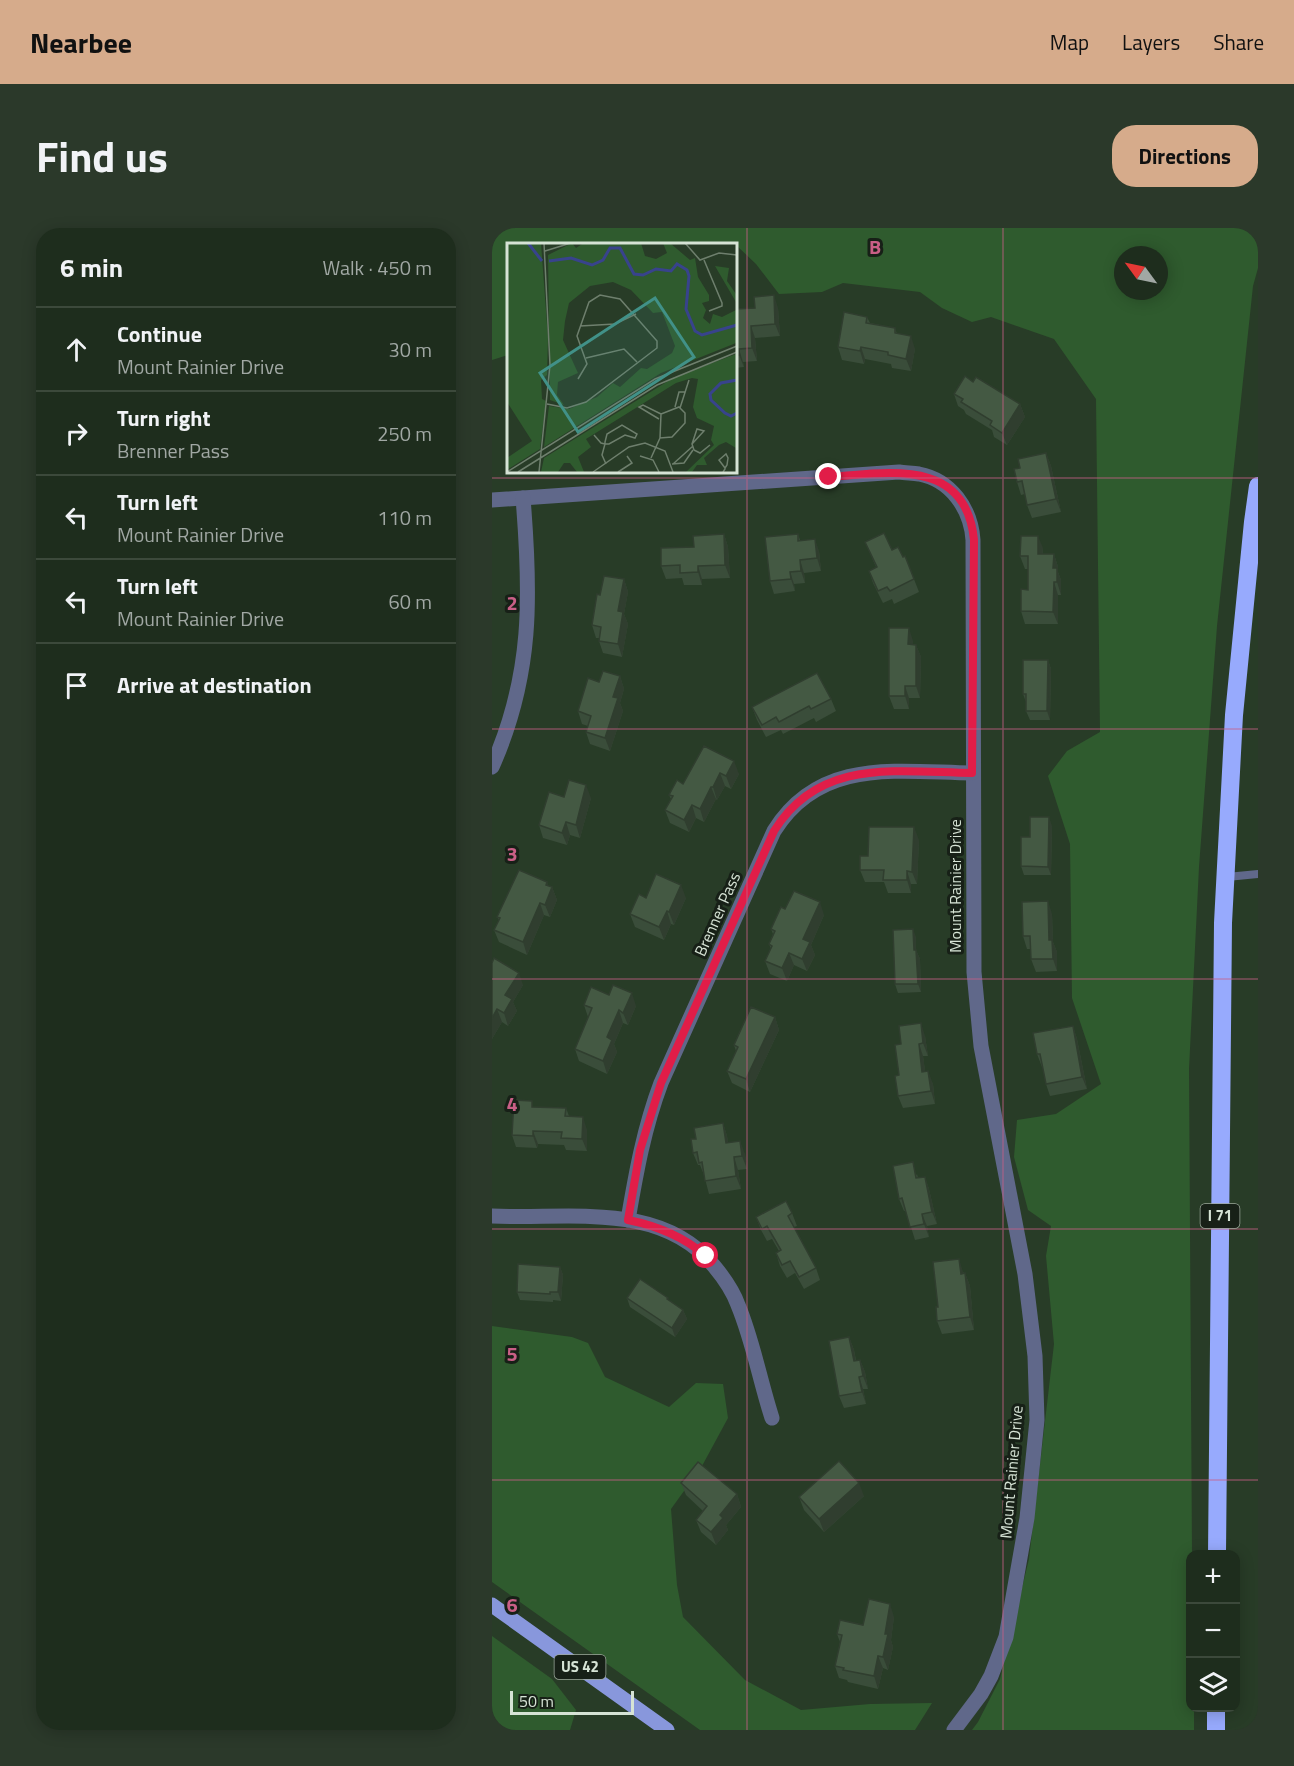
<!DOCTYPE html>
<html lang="en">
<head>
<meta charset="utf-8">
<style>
  :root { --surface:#1e2d1d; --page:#2b392a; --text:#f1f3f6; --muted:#a1a8a4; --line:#3c493b; --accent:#d6ab8b }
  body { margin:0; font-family:"Titillium Web",sans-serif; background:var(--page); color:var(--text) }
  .controls { position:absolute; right:18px; bottom:18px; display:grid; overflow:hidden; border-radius:12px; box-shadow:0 3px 15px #0003 }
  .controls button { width:54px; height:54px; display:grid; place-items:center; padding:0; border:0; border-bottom:2px solid var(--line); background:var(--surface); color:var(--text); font:30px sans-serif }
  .compass { position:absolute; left:622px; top:18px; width:54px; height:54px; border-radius:50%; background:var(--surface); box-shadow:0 3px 15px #0003; rotate:303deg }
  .scale { position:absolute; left:18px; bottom:15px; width:124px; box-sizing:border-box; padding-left:6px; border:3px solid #d6e3d5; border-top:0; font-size:16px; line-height:21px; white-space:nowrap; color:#d6e3d5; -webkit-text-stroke:4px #172017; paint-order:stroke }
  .stop { position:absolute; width:18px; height:18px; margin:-14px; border:4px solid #e11d48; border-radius:50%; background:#fff }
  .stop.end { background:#e11d48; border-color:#fff; box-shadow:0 2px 6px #0008 }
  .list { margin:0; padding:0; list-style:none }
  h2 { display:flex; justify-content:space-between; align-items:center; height:78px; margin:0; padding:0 24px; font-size:26px }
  h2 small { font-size:20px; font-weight:400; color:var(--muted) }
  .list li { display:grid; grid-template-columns:39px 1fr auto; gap:18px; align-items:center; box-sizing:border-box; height:84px; padding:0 24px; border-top:2px solid var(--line) }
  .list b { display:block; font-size:22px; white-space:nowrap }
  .list p { margin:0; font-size:20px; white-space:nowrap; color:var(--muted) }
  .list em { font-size:20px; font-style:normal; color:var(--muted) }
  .icon { flex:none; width:33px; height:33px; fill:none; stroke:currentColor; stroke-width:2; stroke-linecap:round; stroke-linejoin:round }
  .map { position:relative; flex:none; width:766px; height:1502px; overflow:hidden; border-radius:24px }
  header { display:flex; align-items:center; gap:36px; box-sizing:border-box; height:84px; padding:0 30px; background:var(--accent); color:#111 }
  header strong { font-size:28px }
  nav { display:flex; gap:33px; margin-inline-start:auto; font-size:21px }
  .intro { display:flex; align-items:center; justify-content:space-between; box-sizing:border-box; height:144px; padding:0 36px }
  h1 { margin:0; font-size:42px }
  .button { padding:15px 27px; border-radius:24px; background:var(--accent); color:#111; font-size:21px; font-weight:700 }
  main { display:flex; gap:36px; padding:0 36px }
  aside { flex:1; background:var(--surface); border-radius:24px; box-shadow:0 3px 15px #0003 }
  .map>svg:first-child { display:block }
</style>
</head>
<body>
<header>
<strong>Nearbee</strong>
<nav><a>Map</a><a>Layers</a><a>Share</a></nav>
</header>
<div class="intro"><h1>Find us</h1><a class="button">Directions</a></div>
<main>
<aside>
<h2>6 min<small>Walk · 450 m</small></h2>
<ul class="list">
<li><svg class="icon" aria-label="ahead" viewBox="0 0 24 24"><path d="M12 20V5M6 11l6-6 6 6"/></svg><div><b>Continue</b><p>Mount Rainier Drive</p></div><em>30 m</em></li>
<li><svg class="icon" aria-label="right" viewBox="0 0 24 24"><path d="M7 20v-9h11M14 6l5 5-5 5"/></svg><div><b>Turn right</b><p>Brenner Pass</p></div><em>250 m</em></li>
<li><svg class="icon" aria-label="left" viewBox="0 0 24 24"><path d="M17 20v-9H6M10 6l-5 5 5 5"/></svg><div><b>Turn left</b><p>Mount Rainier Drive</p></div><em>110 m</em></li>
<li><svg class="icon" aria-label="left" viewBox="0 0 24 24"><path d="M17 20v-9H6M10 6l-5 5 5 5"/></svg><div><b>Turn left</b><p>Mount Rainier Drive</p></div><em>60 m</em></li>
<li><svg class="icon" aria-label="arrive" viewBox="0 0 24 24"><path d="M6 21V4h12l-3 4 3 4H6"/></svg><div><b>Arrive at destination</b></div></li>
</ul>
</aside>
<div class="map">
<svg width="766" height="1502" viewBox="0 0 766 1502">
  <rect width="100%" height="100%" fill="#283c27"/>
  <g fill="#2f5b2e" fill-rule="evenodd">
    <path d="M0,0h766v40l-5,18 -36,340 -18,241 -10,202 3,485h-2v154h4v22h-222l6,-8 22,-43 29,-120 25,-215 -8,-88 5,-30 -23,-16 -14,-53 3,-37 39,-6 45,-30 -29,-86 -2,-154 -22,-68 19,-25 33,-19 -4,-333 -42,-60 -63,-22 -19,5 -30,-14 -22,-16 -77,-9 -21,9 -43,2 -23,-30 -21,-20h-227v111l-16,5zM631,27h36v36h-36z"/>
    <polygon points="0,1098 80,1109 96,1115 113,1149 177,1179 204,1155 231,1156 236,1190 210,1238 179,1281 185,1357 191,1389 253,1452 309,1482 378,1476 440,1475 423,1502 208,1502 0,1354"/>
    <polygon points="0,1408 60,1451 84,1482 78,1502 0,1502"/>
  </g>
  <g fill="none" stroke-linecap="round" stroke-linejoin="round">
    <polyline stroke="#60688a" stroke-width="8" points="735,649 766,646"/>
    <g stroke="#60688a" stroke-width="15">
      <path d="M0,272l407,-28c6,1 13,1 20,2 32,6 52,35 54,66l1,432 7,74 44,228 10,82 2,64 -10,98 -21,119 -15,39 -10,18 -27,36"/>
      <path d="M0,539c41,-92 39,-172 31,-269"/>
      <path d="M0,988c75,4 168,-16 222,50 10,12 19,25 24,39 15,36 22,76 34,113"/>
      <path d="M136,992c8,-47 16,-92 33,-137l113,-252c46,-74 124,-59 198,-58"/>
    </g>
    <polyline stroke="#8897dc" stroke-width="15" points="0,1377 175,1502"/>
    <g stroke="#97aafd" stroke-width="18">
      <polyline points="725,1326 731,695 742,487 761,294 766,258"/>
      <polyline points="724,1502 724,1480"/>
    </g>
  </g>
  <g fill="#3a4d3a">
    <polygon points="286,80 288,108 263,110 265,133 251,134 252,139 243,140 243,81"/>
    <polygon points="375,89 378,95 403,100 405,106 423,121 419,143 400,140 399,136 373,131 372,136 350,132 346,119"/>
    <polygon points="481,154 528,176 533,189 515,217 502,209 500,202 474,186 472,182 466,178 462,166"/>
    <polygon points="554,225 559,238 569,284 540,290 535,277 533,266 529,267 525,254 528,240"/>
    <polygon points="232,306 236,319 238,350 210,351 210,357 192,357 190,350 174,351 169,338 202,319"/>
    <polygon points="306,306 308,312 327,323 329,343 312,345 313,355 302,356 303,363 282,366 278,353"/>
    <polygon points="373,314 400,322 411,329 413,328 427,364 402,376 400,371 391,375 381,355 377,343 384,339"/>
    <polygon points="551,320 551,326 562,326 566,339 566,344 569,352 569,367 566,367 566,396 533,396 529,383 536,362 536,341 533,341 528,328"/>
    <polygon points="132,351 136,364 132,386 136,396 130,429 111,425 107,413 107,410 104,410 100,397 108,367"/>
    <polygon points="421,413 421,416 424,417 429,429 428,470 417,470 417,481 402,481 397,468"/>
    <polygon points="556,432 559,441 558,492 538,492 534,483 534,474 531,466"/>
    <polygon points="128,448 132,461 128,475 131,483 118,523 98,516 94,504 96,498 90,496 86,483 107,454"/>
    <polygon points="339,471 344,483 324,494 322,490 291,506 289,502 274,509 265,492 260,479"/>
    <polygon points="212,518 247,546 239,561 233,558 225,572 224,571 212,594 204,590 197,604 178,595 173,582 179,571 177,567 191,556"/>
    <polygon points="72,569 99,570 88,610 78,607 75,617 51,610 47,597"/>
    <polygon points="560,598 559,647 532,647 529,638 538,609"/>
    <polygon points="427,612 425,656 419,656 419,665 396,665 392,654 373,654 368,642 376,628"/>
    <polygon points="55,654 56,658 60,659 65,672 58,689 52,687 35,727 7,714 2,702 7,692 5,689"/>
    <polygon points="154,670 194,670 182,697 179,696 172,712 143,699 138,686"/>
    <polygon points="293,681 332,687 319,717 323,727 315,743 302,737 295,753 278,746 273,733 279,721 277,716 281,706 279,701"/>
    <polygon points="560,686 561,714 565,724 565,743 544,744 539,731 539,721 535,721 531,708"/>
    <polygon points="424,709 424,722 428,731 429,764 406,765 403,756"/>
    <polygon points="0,735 31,757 21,774 25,783 16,798 10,794 0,811"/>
    <polygon points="92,777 144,778 136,797 131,795 122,816 125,824 115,846 87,833 83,821 96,789"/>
    <polygon points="283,789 287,802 258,864 240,855 235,843 244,823 242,817"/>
    <polygon points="581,798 585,811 595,861 558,868 554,856 551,839 550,839 545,826"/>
    <polygon points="433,808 436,828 431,828 433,843 441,856 443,876 411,880 406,868 409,816"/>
    <polygon points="42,879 74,880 77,888 95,902 95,923 74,922 72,917 46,916 45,920 24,919 20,907"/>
    <polygon points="231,895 235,908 236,915 253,926 255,941 246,942 249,961 217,966 212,947 208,937 206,937 201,925 204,911"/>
    <polygon points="425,946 426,950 433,949 437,961 445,996 435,998 437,1009 423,1012 414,983 412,983 407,971"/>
    <polygon points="300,985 305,998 302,999 324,1040 328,1052 312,1061 303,1045 295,1050 288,1038 284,1025 287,1023 280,1011 275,1013 269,1002 264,989"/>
    <polygon points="68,1039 71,1047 69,1073 61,1072 61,1074 28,1072 25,1064"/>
    <polygon points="471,1044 472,1045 473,1045 478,1058 482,1102 450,1106 445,1093 446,1079"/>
    <polygon points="135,1070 191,1082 195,1091 183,1109 138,1079"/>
    <polygon points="357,1109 362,1122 364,1132 368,1132 373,1144 376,1161 371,1161 374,1176 352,1180 347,1168"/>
    <polygon points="189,1255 245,1266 249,1279 234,1297 236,1302 224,1317 209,1304 204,1292 211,1283 194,1267"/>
    <polygon points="372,1268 332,1304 312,1282 307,1269"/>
    <polygon points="402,1389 399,1412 401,1419 396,1442 391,1440 386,1461 356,1454 355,1452 347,1450 343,1438 348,1414 345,1406"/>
  </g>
  <g fill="#303e2f">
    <polygon points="282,67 286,80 288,108 283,96"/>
    <polygon points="259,98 263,110 265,133 260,120"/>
    <polygon points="419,108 423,121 419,143 414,131"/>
    <polygon points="369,119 373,131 372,136 368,123"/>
    <polygon points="247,121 251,134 252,139 247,127"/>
    <polygon points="528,176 533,189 515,217 510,205"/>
    <polygon points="554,225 559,238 569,284 564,271"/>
    <polygon points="232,306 236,319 238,350 233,337"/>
    <polygon points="546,308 551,320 550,339 546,326"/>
    <polygon points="323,311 327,323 329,343 325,330"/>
    <polygon points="562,326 566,339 566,344 569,352 569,367 565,354 561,340"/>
    <polygon points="308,332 312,345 313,355 309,343"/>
    <polygon points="206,338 210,351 210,357 206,344"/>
    <polygon points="298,344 302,356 303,363 299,351"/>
    <polygon points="132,351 136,364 132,386 136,396 130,429 126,416 126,383"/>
    <polygon points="562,354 566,367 566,396 561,384"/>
    <polygon points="417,400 421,413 421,429 416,416"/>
    <polygon points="424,417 429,429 428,470 424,458"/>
    <polygon points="556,432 559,441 558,492 555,483"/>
    <polygon points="128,448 132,461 128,475 131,483 118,523 113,510 121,469"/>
    <polygon points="413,458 417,470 417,481 413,468"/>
    <polygon points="242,533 247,546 239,561 234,548"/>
    <polygon points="228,545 233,558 225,572 221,559"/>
    <polygon points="94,557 99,570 88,610 84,597"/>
    <polygon points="219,559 224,571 212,594 208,581"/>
    <polygon points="200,577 204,590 197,604 192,592"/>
    <polygon points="557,589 560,598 559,647 556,639"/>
    <polygon points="74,594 78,607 75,617 70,605"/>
    <polygon points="422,599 427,612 425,656 420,644"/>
    <polygon points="415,643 419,656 419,665 415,652"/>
    <polygon points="55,654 58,664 60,659 65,672 58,689 53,677 54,657"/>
    <polygon points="189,657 194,670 182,697 177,684"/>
    <polygon points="556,673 560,686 561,714 565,724 565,743 561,731 557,712"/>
    <polygon points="328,674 332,687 319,717 323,727 315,743 310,731 311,711"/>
    <polygon points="48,675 52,687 35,727 31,714"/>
    <polygon points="175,683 179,696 172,712 167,699"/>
    <polygon points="421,701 424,709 424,722 428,731 429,764 426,756 422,722"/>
    <polygon points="297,725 302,737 295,753 290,740"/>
    <polygon points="27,745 31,757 21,774 25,783 16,798 12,785 13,767"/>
    <polygon points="140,765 144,778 136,797 131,785"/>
    <polygon points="5,781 10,794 0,811 0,790"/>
    <polygon points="127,782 131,795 122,816 125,824 115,846 111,833 115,809"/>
    <polygon points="283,789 287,802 258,864 254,851"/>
    <polygon points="429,795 433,808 436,828 431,815"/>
    <polygon points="581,798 585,811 595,861 590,849"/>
    <polygon points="427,816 431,828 435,856 430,844"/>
    <polygon points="436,843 441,856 443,876 439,863"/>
    <polygon points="91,889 95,902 95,923 90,911"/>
    <polygon points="231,895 235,908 239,928 234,915"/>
    <polygon points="41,903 46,916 45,920 41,908"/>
    <polygon points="248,913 253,926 255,941 250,928"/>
    <polygon points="242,929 246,942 249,961 244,948"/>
    <polygon points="433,949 437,961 445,996 440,984"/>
    <polygon points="430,986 435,998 437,1009 432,996"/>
    <polygon points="467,1031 471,1044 473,1058 469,1046"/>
    <polygon points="68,1039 71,1047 69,1073 66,1064"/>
    <polygon points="473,1045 478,1058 482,1102 478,1089"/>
    <polygon points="191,1082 195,1091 183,1109 180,1100"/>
    <polygon points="357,1109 362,1122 366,1146 362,1133"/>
    <polygon points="368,1132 373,1144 376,1161 371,1148"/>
    <polygon points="367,1149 371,1161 374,1176 370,1164"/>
    <polygon points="367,1255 372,1268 332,1304 327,1291"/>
    <polygon points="245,1266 249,1279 234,1297 236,1302 224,1317 219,1304 228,1287"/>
    <polygon points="398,1376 402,1389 399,1412 401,1419 396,1442 391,1429 393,1406"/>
    <polygon points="386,1428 391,1440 386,1461 382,1448"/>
  </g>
  <g fill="#445943" stroke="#303e2f" stroke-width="1.5">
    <polygon points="282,67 283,96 259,98 260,120 247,121 247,127 243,127 243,81 263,80 262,69"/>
    <polygon points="352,84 375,89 374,95 403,100 403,105 419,108 414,131 396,127 396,124 369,119 368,123 346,119"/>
    <polygon points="473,148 481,154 484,149 528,176 510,205 498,197 500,193 469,174 471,171 462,166"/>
    <polygon points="554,225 564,271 535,277 530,253 525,254 522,241 528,240 526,231"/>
    <polygon points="392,305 400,322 406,319 411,329 413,328 422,351 398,363 395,359 386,363 377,343 385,339 373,314"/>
    <polygon points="232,306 233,337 206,338 206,344 188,345 188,337 169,338 169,320 202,319 201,308"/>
    <polygon points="306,306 306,313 323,311 325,330 308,332 309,343 298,344 299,351 278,353 273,309"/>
    <polygon points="529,308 546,308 546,326 562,326 561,340 565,340 565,354 562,354 561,384 529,383 529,361 536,362 536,328 528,328"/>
    <polygon points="112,348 132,351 126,383 131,384 126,416 107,413 109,399 100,397 105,366 108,367"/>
    <polygon points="397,400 417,400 416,416 424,417 424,458 413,458 413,468 397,468"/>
    <polygon points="531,432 556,432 555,483 534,483 534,466 531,466"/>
    <polygon points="111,443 128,448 121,469 126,470 113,510 94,504 99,488 86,483 96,450 107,454"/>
    <polygon points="325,445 339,471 319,481 317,478 287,494 284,489 270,497 260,479"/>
    <polygon points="212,518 242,533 234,548 228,545 221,559 219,559 208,581 200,577 192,592 173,582 181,568 177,567 185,552 191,556"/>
    <polygon points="77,552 94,557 84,597 74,594 70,605 47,597 57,564 72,569"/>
    <polygon points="538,589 557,589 556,639 529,638 529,609 538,609"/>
    <polygon points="377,599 422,599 420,644 415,643 415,652 391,652 392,642 368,642 368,628 376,628"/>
    <polygon points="27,642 55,654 54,657 60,659 53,677 48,675 31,714 2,702 8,690 5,689"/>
    <polygon points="164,646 189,657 177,684 175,683 167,699 138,686 147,666 154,670"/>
    <polygon points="302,663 328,674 311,711 318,714 310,731 297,725 290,740 273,733 280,718 277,716 283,703 279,701 289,679 293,681"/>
    <polygon points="556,673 557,712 560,712 561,731 539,731 538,708 531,708 530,674"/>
    <polygon points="421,701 422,722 424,722 426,756 403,756 401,702"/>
    <polygon points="2,730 27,745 13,767 20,771 12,785 5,781 0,790 0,735"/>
    <polygon points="121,757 140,765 131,785 127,782 115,809 120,812 111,833 83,821 100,780 92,777 99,759 117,767"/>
    <polygon points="259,779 283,789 254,851 235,843 246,819 242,817"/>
    <polygon points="429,795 431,815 427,816 430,844 436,843 439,863 406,868 403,848 407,847 403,817 409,816 407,798"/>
    <polygon points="581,798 590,849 554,856 548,826 545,826 541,805"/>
    <polygon points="22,872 40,873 40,879 74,880 73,888 91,889 90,911 69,910 70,904 41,903 41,908 20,907"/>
    <polygon points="231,895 234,915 248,913 250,928 242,929 244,948 213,953 210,934 207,935 205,924 201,925 199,911 204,911 202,900"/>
    <polygon points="421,934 424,950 433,949 440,984 430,986 432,996 418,999 410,970 407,971 401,938"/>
    <polygon points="294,973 300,985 296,988 324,1040 307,1049 298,1033 290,1037 284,1025 289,1022 275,998 270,1001 264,989"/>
    <polygon points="467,1031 469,1046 473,1045 478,1089 445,1093 444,1079 446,1079 441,1034"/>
    <polygon points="26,1036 68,1039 66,1064 58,1064 58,1066 25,1064"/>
    <polygon points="148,1051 176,1070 175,1071 191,1082 180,1100 135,1070"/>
    <polygon points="357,1109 362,1133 368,1132 371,1148 367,1149 370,1164 347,1168 337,1113"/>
    <polygon points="347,1233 367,1255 327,1291 307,1269"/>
    <polygon points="206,1234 245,1266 228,1287 231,1290 219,1304 204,1292 215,1278 189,1255"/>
    <polygon points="377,1371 398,1376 393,1406 396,1406 391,1429 386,1428 382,1448 351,1442 352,1440 343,1438 350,1407 345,1406 348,1392 371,1397"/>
  </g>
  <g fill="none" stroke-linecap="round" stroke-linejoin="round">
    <path stroke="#e11d48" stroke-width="8" d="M214,1028c-23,-20 -48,-30 -78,-36l12,-70 21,-67 113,-252c46,-74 123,-59 198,-58l2,-233c-8,-83 -86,-67 -145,-63"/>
  </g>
  <path fill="none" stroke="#c95f86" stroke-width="1.5" stroke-opacity="0.55" d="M255,0v1502M511,0v1502M0,250h766M0,501h766M0,751h766M0,1001h766M0,1252h766"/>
  <g text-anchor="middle" stroke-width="6" stroke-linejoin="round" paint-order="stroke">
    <g fill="#172017" stroke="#9da89c" stroke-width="1.5">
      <rect x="708.5" y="976" width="39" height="24" rx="4.5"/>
      <rect x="62.5" y="1427" width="51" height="24" rx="4.5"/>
    </g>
    <g font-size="15" font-weight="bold" fill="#d6e3d5">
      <text x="728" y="993">I 71</text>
      <text x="88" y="1444">US 42</text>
    </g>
    <g font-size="16" fill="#d6e3d5" stroke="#172017">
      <text transform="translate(463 658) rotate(-90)" y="6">Mount Rainier Drive</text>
      <text transform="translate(225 686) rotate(-66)" y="6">Brenner Pass</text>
      <text transform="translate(519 1244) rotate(-85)" y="6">Mount Rainier Drive</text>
    </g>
  </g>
  <g transform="translate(15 15)">
    <rect width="230" height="230" fill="#283c27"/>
    <path d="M0,0h34l7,95 -1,37 -6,5 1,19 4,2 -6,48 -33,21v-12l25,-17 -25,-39zM65,0l4,5 6,-4 59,-1 4,13 11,3 11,-6 -4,-10h7l20,17 5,-2 3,19 11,18v6l-7,2 4,7 -3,8 7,6 3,-10 9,3 14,-7v33l-75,30 -117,74 5,-41 20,3 28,-12 16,-14 7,4 21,-19 6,1 25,-16 3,-7 -13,-34 -9,1 -22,-23 -18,-8 -23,4 -21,17 -4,18 -2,19 15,33 -20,9 -1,13 7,10 -14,-5 -2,-145zM208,23l14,2 -2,13 9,13v8zM229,111v94l-10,-6 -7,3 -15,13 3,7h-10l-5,7h-6l28,-27 -3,-5 3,-14 -17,-8 -4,-11 5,-28 -6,-1 -16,5 -90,56 5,8 -13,10 6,15h-7l-7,-9h-6l-6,9h-17l3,-14 129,-80z" fill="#2f5b2e"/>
    <path fill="none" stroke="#38438c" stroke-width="3" d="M21,0l14,18M42,18l22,-3 21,7 11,-5 7,-12h10l14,26 9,1 13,-6 15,2 6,-7 10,6 2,6 -3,33 9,22 7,4 35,-10M230,137l-16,3 -11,11 1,6 14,13 6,3 6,-3"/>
    <path fill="none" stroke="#6e7f6d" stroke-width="1.5" d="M178,0l15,17 19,-7 18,2M38,8l26,-8M197,17l18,43v3l-13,5M73,83l35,-2 21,-10M79,115l38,-9 13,13M40,161l20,4 19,-6 71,-54v-7l-37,-42 -20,-4 -11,7 -12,34 10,28 -9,15M168,164l4,-15h6M172,164l6,6v10l-13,14 -12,1 1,-24zM173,165l9,-28M152,176l-20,-12 4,-2 18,9M87,192l7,8 4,1h4l16,-9 10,3 2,-4 -15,-9 -15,9 -2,8v2l-3,11 4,9M185,201l5,-15 7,2 -12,13 2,6M187,207l6,3 10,-8M133,213l13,4 6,12M144,215l9,-20M165,221l12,-1 9,-13M166,221l20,-18M0,229l148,-93 82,-33M11,229l139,-87 80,-33M32,229l11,-107 -6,-122M86,229l36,-25 16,-4 20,8 8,21M111,229l14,-9 -5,-7M216,229l2,-3v-1l2,-3 1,-7 -2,-4 -7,6 6,8"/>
    <path fill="#419188" fill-opacity="0.15" stroke="#419188" stroke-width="3" d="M148,55l39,59 -116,75 -38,-59z"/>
    <rect width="230" height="230" fill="none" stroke="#d6e3d5" stroke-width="3"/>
  </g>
  <g font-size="20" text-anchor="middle" font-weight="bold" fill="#c95f86" stroke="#172017" stroke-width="6" stroke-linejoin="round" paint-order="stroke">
    <text x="383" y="26">B</text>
    <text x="20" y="382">2</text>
    <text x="20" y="633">3</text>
    <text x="20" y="883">4</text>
    <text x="20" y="1133">5</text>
    <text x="20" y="1384">6</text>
  </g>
</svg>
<div class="controls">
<button>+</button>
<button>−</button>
<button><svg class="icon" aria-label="layers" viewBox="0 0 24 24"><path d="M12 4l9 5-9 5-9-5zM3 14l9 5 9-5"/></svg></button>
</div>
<svg class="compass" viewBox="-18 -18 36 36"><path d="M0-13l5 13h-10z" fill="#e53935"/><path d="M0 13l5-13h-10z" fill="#a1a8a4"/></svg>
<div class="scale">50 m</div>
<div class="stop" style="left:214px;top:1028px"></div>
<div class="stop end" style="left:337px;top:249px"></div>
</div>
</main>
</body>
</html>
